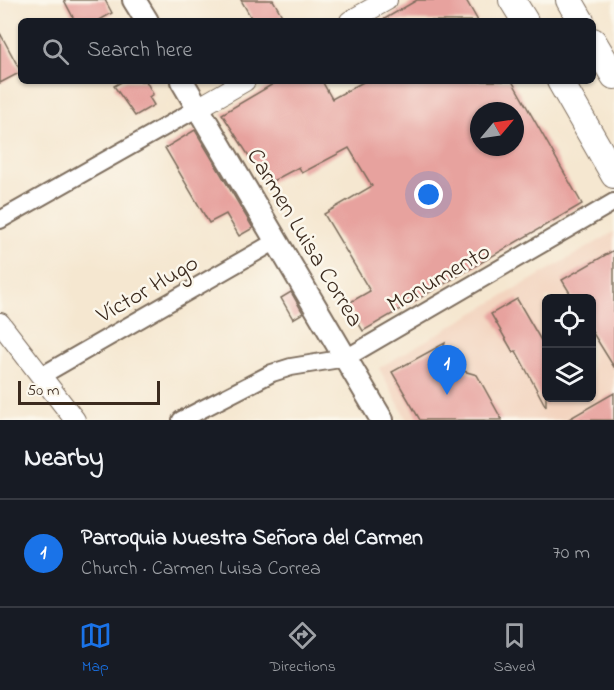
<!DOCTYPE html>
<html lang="en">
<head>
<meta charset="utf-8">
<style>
  :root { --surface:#171b24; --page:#242831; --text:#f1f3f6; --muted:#9ea1a6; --line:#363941; --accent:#1a73e8 }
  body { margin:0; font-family:"Indie Flower",sans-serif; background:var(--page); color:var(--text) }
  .controls { position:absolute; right:18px; bottom:18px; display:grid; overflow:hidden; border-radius:9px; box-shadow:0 2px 4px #0004 }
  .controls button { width:54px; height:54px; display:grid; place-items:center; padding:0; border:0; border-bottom:2px solid var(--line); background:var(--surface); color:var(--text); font:30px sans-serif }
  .compass { position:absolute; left:470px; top:102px; width:54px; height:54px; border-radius:50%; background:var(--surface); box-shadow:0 2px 4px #0004; rotate:61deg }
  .scale { position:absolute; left:18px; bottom:15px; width:142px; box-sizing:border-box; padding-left:6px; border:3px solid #3b2a1e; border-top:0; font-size:16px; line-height:21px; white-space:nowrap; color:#3b2a1e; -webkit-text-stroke:4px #fbf7ec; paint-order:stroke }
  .you { position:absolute; left:429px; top:195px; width:21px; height:21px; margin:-15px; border:4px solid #fff; border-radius:50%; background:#1a73e8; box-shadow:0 0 0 9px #1a73e833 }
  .badge { display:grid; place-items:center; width:39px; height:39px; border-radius:50%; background:var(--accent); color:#fff; font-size:20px; font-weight:700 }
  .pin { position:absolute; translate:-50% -50px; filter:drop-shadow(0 2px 3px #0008) }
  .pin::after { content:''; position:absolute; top:32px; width:21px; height:18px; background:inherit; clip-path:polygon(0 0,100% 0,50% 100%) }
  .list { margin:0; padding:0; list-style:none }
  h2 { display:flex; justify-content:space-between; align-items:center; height:78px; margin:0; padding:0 24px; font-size:26px }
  h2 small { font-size:20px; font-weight:400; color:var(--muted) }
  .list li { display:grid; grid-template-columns:39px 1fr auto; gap:18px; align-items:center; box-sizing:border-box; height:108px; padding:0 24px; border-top:2px solid var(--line) }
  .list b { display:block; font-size:22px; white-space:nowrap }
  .list p { margin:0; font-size:20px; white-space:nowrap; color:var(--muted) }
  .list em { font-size:20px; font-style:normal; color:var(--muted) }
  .icon { flex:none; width:33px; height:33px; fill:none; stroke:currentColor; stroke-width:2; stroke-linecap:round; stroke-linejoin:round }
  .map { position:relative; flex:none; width:614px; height:420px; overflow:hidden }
  .search { position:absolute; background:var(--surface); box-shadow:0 2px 4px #0004; left:18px; right:18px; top:18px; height:66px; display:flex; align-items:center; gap:15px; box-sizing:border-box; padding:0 21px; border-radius:9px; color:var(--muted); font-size:22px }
  .sheet { height:186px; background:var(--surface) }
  nav { display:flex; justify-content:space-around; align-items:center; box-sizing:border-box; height:84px; border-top:2px solid var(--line); background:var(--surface); font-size:16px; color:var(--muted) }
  nav a { display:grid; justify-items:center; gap:3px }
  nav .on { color:var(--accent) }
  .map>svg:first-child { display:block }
</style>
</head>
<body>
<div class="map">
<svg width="614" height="420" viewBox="0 0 614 420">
  <rect width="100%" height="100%" fill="#fbf7ec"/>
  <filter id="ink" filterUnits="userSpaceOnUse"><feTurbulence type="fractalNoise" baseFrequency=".0167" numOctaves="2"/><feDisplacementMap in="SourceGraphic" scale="12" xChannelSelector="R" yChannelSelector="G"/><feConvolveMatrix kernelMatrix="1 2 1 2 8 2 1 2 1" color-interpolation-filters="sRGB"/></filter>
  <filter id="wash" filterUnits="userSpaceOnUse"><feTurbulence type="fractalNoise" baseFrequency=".008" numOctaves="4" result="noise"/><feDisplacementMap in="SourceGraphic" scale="24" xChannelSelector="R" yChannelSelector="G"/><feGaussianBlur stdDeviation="1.35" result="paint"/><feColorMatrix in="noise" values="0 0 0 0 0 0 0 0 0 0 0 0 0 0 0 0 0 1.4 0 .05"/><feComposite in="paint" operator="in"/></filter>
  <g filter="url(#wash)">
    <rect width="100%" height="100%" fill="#f5e7d0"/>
    <path fill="#f3d4bf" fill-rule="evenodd" d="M614,232v188h-207l-28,-52zM546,298h46v100h-46z"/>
    <g id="blocks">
      <g fill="#e7a29e" fill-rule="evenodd">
        <polygon points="64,0 105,0 112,13 98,21 75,21"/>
        <polygon points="241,0 273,0 285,21 253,21"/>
        <polygon points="417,0 466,0 478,21 381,21"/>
        <polygon points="0,33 21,72 0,83"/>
        <polygon points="123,81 146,81 153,94 149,97 154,105 135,116 114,86"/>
        <path d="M278,81h44l10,18 33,-18h147l70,123 -219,127 -16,-27 23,-13 -46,-77 48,-28 -23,-38 -47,25 -3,-6 -32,17 -45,-70zM479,111h36v36h-36z"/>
        <polygon points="195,130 253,228 239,236 226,214 209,223 165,148"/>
        <polygon points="614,250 614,367 591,330 591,298 573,298 562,280"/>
        <polygon points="291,292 303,313 293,319 281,298"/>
        <polygon points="517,299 546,349 546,407 516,351 513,352 491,314"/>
        <polygon points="445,343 439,364 477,375 502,420 420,420 392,372"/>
        <polygon points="614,393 614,420 567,420"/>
      </g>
    </g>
  </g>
  <g filter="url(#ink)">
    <use href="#blocks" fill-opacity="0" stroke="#7c6c5c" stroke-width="1.5"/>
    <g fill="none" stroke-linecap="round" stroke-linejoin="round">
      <g stroke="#7c6c5c" stroke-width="20">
        <g id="minor">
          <polyline points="0,220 198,108"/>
          <polyline points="41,376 276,241"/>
          <polyline points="181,420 272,373 291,367 346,358 614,202"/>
        </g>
      </g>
      <g stroke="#7c6c5c" stroke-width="22">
        <g id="tertiary">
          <polyline points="350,21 387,0"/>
          <polyline points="198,108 245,81"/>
          <polyline points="0,323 75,420"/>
        </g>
      </g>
      <g stroke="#7c6c5c" stroke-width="26">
        <g id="secondary">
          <polyline points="134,0 147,21"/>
          <polyline points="182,81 382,420"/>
        </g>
      </g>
      <g stroke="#7c6c5c" stroke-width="28">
        <g id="primary">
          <polyline points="512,0 525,21"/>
          <polyline points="569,0 581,21"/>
          <polyline points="593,41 614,76"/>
          <polyline points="560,81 614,175"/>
        </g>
      </g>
      <use href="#minor" stroke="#fff" stroke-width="16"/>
      <use href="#tertiary" stroke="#fff" stroke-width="20"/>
      <use href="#secondary" stroke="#fff" stroke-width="22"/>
      <use href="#primary" stroke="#fff" stroke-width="26"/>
    </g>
  </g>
  <g text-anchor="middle" stroke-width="5" stroke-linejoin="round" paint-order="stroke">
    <g font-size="24" fill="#3b2a1e" stroke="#fbf7ec">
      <text transform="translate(306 237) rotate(59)" y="8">Carmen Luisa Correa</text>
      <text transform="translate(438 277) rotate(-30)" y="8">Monumento</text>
      <text transform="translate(147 288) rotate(-30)" y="8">Víctor Hugo</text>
    </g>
  </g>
</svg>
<div class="controls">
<button><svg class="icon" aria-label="locate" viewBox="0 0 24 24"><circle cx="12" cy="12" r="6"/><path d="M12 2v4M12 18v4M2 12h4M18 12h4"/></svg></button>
<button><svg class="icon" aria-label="layers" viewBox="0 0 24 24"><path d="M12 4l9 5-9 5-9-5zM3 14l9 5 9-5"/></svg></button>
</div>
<svg class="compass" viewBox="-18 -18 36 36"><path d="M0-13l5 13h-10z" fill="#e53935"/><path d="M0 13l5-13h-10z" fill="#9ea1a6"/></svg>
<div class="scale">50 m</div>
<div class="you"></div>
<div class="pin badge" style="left:447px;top:395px">1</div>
<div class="search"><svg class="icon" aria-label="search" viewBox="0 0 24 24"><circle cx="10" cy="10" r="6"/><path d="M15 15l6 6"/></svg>Search here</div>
</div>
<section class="sheet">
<h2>Nearby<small></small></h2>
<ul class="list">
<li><span class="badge">1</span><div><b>Parroquia Nuestra Señora del Carmen</b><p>Church · Carmen Luisa Correa</p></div><em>70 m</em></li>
</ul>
</section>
<nav>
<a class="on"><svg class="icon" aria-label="map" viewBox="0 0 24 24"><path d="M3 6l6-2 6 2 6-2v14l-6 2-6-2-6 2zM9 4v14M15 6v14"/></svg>Map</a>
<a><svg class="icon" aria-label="directions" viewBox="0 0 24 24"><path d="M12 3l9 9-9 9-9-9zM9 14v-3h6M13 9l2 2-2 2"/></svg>Directions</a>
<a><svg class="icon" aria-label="saved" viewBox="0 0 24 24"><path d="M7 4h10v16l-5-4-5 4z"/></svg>Saved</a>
</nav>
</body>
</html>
